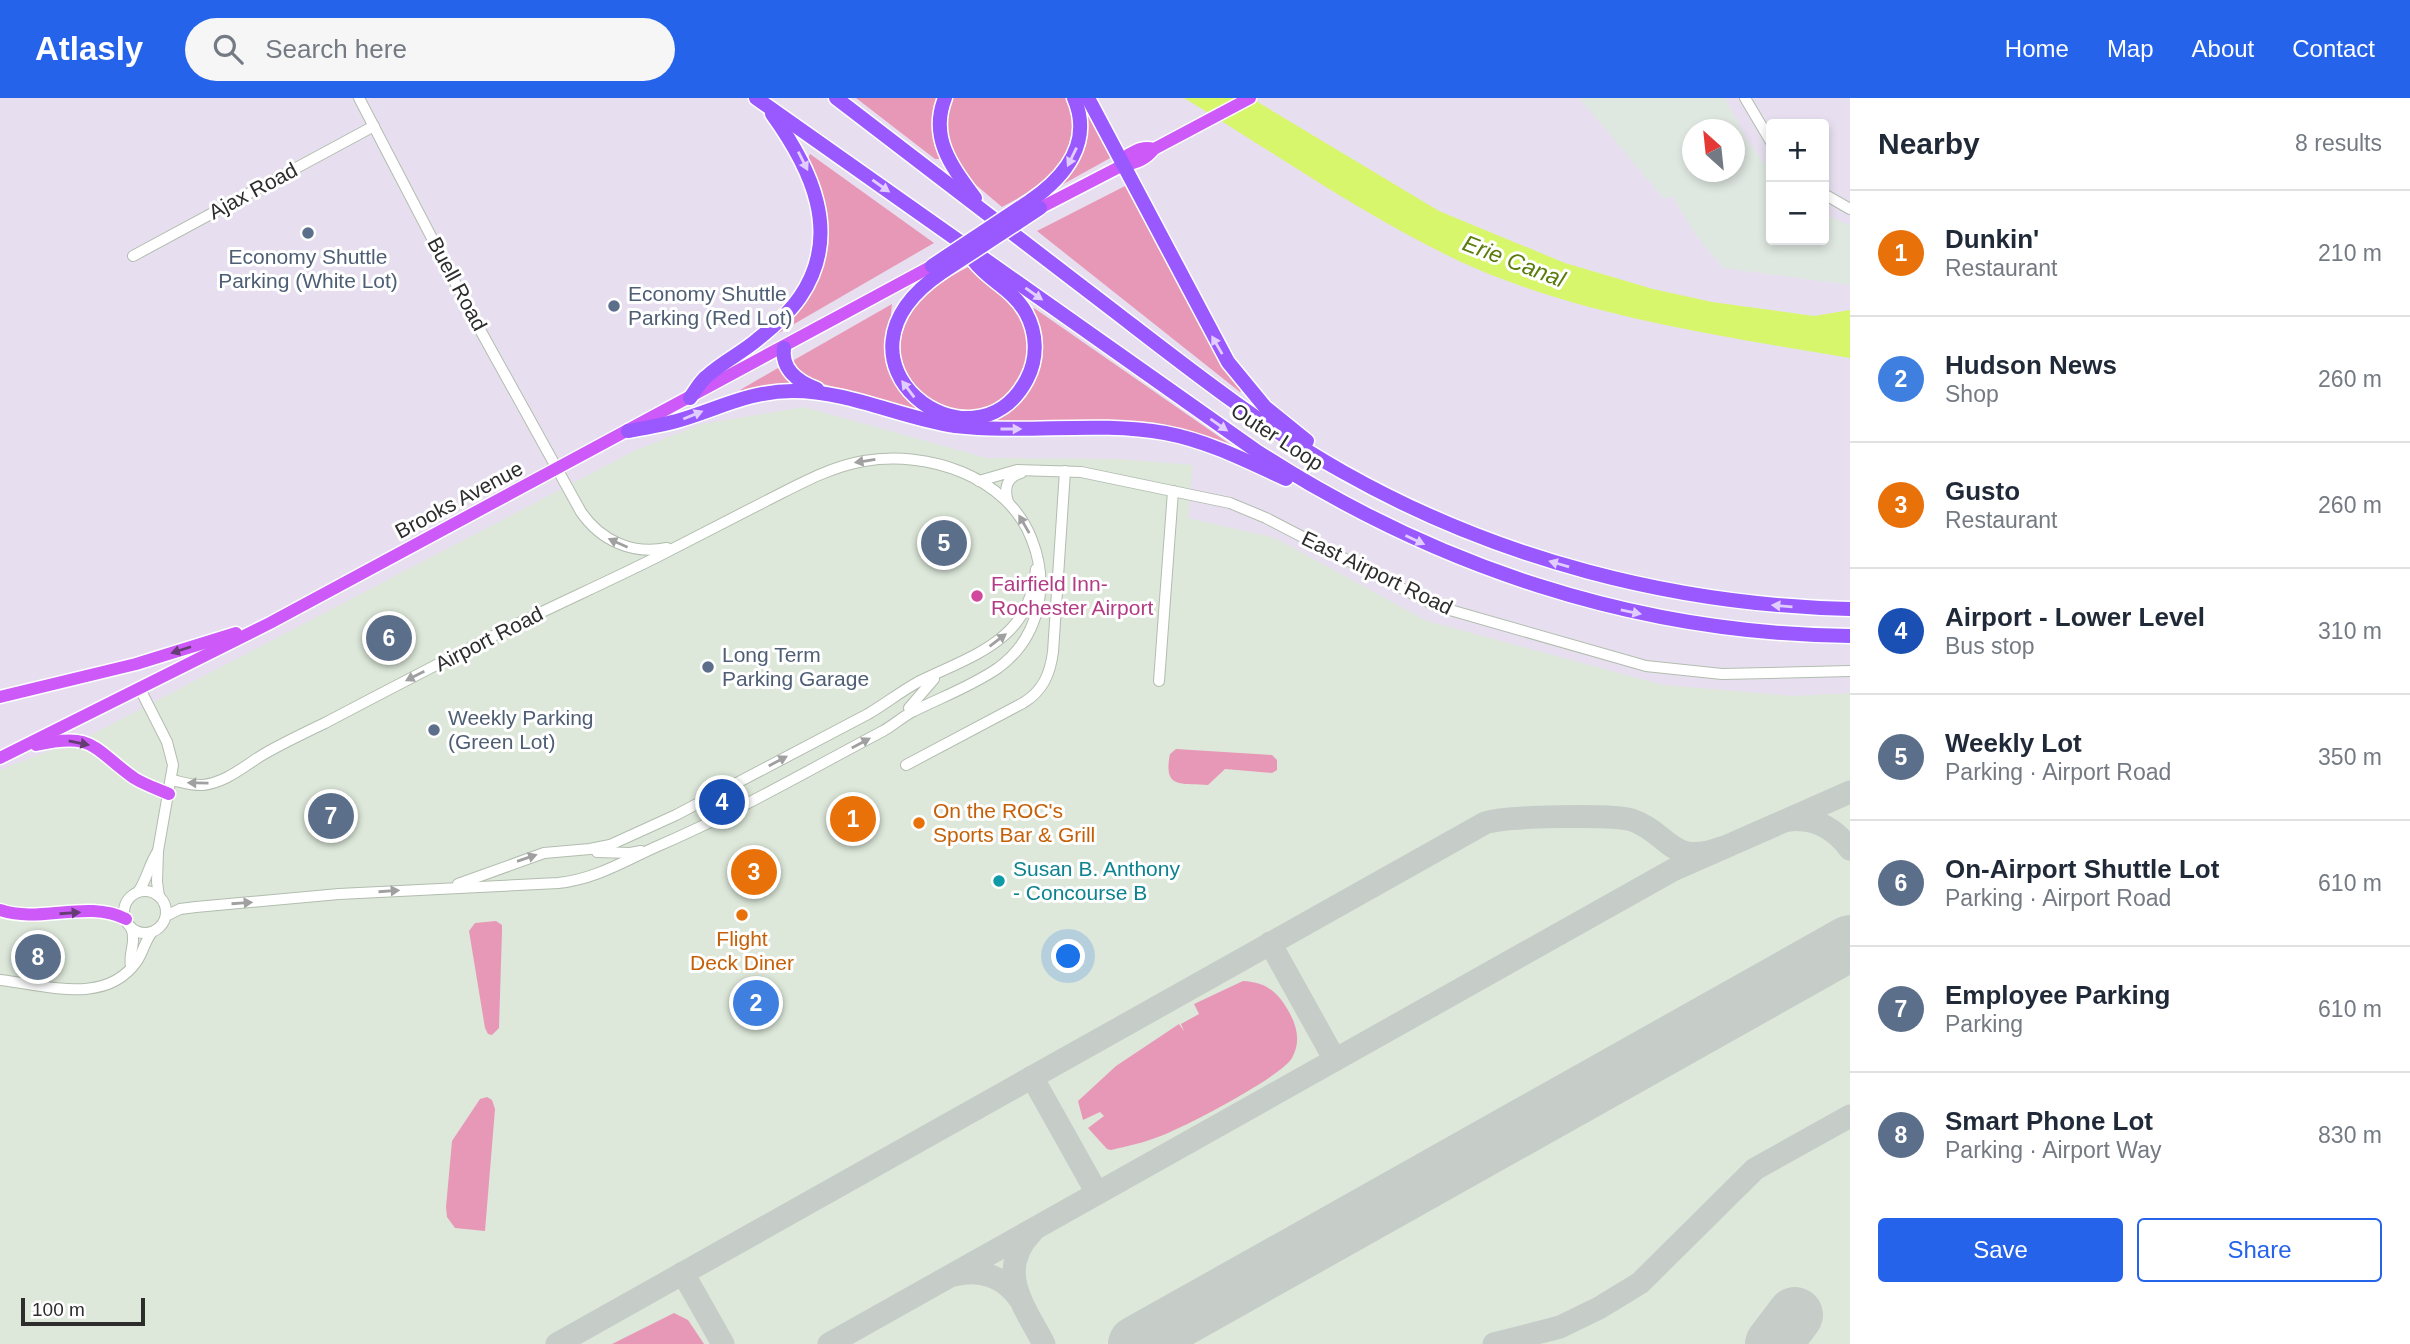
<!DOCTYPE html>
<html lang="en">
<head>
<meta charset="utf-8">
<style>
  :root { --surface:#fff; --page:#f6f6f7; --text:#1f2937; --muted:#747a83; --line:#e0e1e3; --accent:#2563eb }
  body { margin:0; font-family:Helvetica,sans-serif; background:var(--page); color:var(--text) }
  .controls { position:absolute; right:21px; top:21px; display:grid; overflow:hidden; border-radius:7px; box-shadow:0 4px 10px #0003 }
  .controls button { width:63px; height:63px; display:grid; place-items:center; padding:0; border:0; border-bottom:2px solid var(--line); background:var(--surface); color:var(--text); font:35px sans-serif }
  .compass { position:absolute; left:1682px; top:21px; width:63px; height:63px; border-radius:50%; background:var(--surface); box-shadow:0 4px 10px #0003; rotate:333deg }
  .scale { position:absolute; left:21px; bottom:18px; width:124px; box-sizing:border-box; padding-left:7px; border:4px solid #2d2d2d; border-top:0; font-size:19px; line-height:24px; white-space:nowrap; color:#2d2d2d; -webkit-text-stroke:5px #fff; paint-order:stroke }
  .you { position:absolute; left:1069px; top:859px; width:24px; height:24px; margin:-18px; border:5px solid #fff; border-radius:50%; background:#1a73e8; box-shadow:0 0 0 10px #1a73e833 }
  .badge { display:grid; place-items:center; width:46px; height:46px; border-radius:50%; background:var(--accent); color:#fff; font-size:23px; font-weight:700 }
  .pin { position:absolute; translate:-50% -50%; border:4px solid #fff; box-shadow:0 2px 7px #0006 }
  .list { margin:0; padding:0; list-style:none }
  h2 { display:flex; justify-content:space-between; align-items:center; height:91px; margin:0; padding:0 28px; font-size:30px }
  h2 small { font-size:23px; font-weight:400; color:var(--muted) }
  .list li { display:grid; grid-template-columns:46px 1fr auto; gap:21px; align-items:center; box-sizing:border-box; height:126px; padding:0 28px; border-top:2px solid var(--line) }
  .list b { display:block; font-size:26px; white-space:nowrap }
  .list p { margin:0; font-size:23px; white-space:nowrap; color:var(--muted) }
  .list em { font-size:23px; font-style:normal; color:var(--muted) }
  .actions { display:flex; gap:14px; padding:21px 28px }
  .actions a { flex:1; padding:16px 0; border:2px solid var(--accent); border-radius:7px; text-align:center; font-size:24px; color:var(--accent) }
  .actions .main { background:var(--accent); color:#fff }
  .icon { flex:none; width:38px; height:38px; fill:none; stroke:currentColor; stroke-width:2; stroke-linecap:round; stroke-linejoin:round }
  .map { position:relative; flex:none; width:1850px; height:1246px; overflow:hidden }
  header { display:flex; align-items:center; gap:42px; box-sizing:border-box; height:98px; padding:0 35px; background:var(--accent); color:#fff }
  header strong { font-size:33px }
  nav { display:flex; gap:38px; margin-inline-start:auto; font-size:24px }
  .search { width:490px; height:63px; background:var(--page); display:flex; align-items:center; gap:18px; box-sizing:border-box; padding:0 24px; border-radius:38px; color:var(--muted); font-size:26px }
  main { display:flex }
  aside { flex:1; background:var(--surface) }
  .map>svg:first-child { display:block }
</style>
</head>
<body>
<header>
<strong>Atlasly</strong>
<div class="search"><svg class="icon" aria-label="search" viewBox="0 0 24 24"><circle cx="10" cy="10" r="6"/><path d="M15 15l6 6"/></svg>Search here</div>
<nav><a>Home</a><a>Map</a><a>About</a><a>Contact</a></nav>
</header>
<main>
<div class="map">
<svg width="1850" height="1246" viewBox="0 0 1850 1246">
  <rect width="100%" height="100%" fill="#e7dfef"/>
  <path fill="#dfe7e1" fill-rule="evenodd" d="M1579,0h146l21,40 25,34v68h53v-26l26,11v60l-127,-17 -27,-32 -24,-40 -8,3zM1692,32h42v42h-42z"/>
  <polygon fill="#dde8da" points="804,309 987,360 1120,361 1193,367 1188,420 1275,440 1427,523 1663,587 1794,598 1850,595 1850,1246 0,1246 0,672 91,637 636,352 702,326"/>
  <g fill="#e898b7">
    <path d="M856,0h82c-6,19 -7,40 3,58l-2,3h-4z"/>
    <path d="M951,0h117c23,53 -25,88 -66,109l-32,-27 -24,-33 1,-40z"/>
    <polygon points="1090,15 1112,59 1058,89 1083,17"/>
    <polygon points="810,56 934,145 763,244 811,185 817,85 808,60"/>
    <polygon points="1125,88 1221,265 1243,291 1240,294 1037,133"/>
    <polygon points="968,169 992,185 1015,209 1028,234 1028,261 1022,279 1007,298 993,308 965,315 943,312 925,303 904,276 898,248 910,210 942,183"/>
    <polygon points="892,206 889,236 909,301 924,313 921,317 805,280 793,266 794,262"/>
    <polygon points="1034,210 1234,349 1188,334 980,327 980,323 1011,308 1030,286 1029,215"/>
    <polygon points="778,270 798,289 744,295 740,292"/>
    <path d="M1176,651l96,6 5,5v10l-5,3 -47,-4 -17,16c-28,-2 -45,4 -38,-31z"/>
    <polygon points="496,823 502,827 502,833 499,930 492,937 488,936 485,930 469,833 475,825"/>
    <path d="M1243,883c23,1 35,11 46,31 8,14 12,30 3,46 -11,19 -109,70 -134,79 -15,6 -31,9 -47,13l-4,-1 -19,-21 16,-12 -4,-4 -17,8 -5,-19 38,-35 63,-42 5,7 -3,-7 18,-10 -5,-10z"/>
    <polygon points="487,999 492,1002 495,1011 485,1133 455,1130 447,1119 446,1109 452,1043 480,1001"/>
    <polygon points="674,1215 688,1222 704,1246 612,1246"/>
  </g>
  <path fill="#d8f66c" d="M1184,0h67l188,113 126,52 88,26 59,13 102,14 36,-6v48c-129,-22 -272,-42 -391,-97 -97,-46 -184,-108 -275,-163z"/>
  <g fill="none" stroke-linecap="round" stroke-linejoin="round">
    <g stroke="#c6ccc8" stroke-width="23">
      <path d="M1789,722c26,-3 46,9 61,29"/>
      <polyline points="1270,845 1335,962"/>
      <polyline points="1032,979 1097,1095"/>
      <path d="M1032,1134c-37,38 -8,74 12,112"/>
      <polyline points="683,1175 723,1246"/>
      <path d="M955,1177c25,-7 49,2 64,23"/>
      <path d="M557,1246l928,-521c20,-7 128,-9 147,-3 37,13 39,47 89,28"/>
      <polyline points="829,1246 1673,772 1850,694"/>
      <polyline points="1494,1246 1560,1229 1599,1210 1640,1185 1755,1071 1850,1018"/>
    </g>
    <g stroke="#c6ccc8" stroke-width="56">
      <polyline points="1136,1246 1850,845"/>
      <polyline points="1773,1246 1795,1217"/>
    </g>
    <g stroke="#b2bdaf" stroke-width="12">
      <g id="minor">
        <path d="M359,0l114,219 108,195c20,29 52,43 86,36"/>
        <polyline points="1745,0 1771,44"/>
        <polyline points="1824,96 1850,111"/>
        <polyline points="133,158 374,28"/>
        <polyline points="979,383 1017,372 1081,374 1230,405 1266,420 1436,508 1646,568 1722,576 1850,573"/>
        <path d="M1008,404c-4,-13 -2,-25 13,-29"/>
        <polyline points="1159,583 1173,393"/>
        <polyline points="140,591 167,644 173,667 158,753 157,784 159,798"/>
        <polyline points="909,610 934,581"/>
        <path d="M906,667l117,-62c20,-12 27,-29 30,-51l12,-181"/>
        <polyline points="597,754 630,755 641,753"/>
        <path d="M458,786l86,-31 46,-4 20,-4 66,-30 192,-101c17,-10 32,-22 50,-32 55,-27 112,-41 118,-113"/>
        <circle cx="145" cy="814" r="21"/>
        <path d="M138,794c9,-12 11,-28 20,-41"/>
        <path d="M166,818l14,-7 16,-2 143,-13 219,-11c38,-4 66,-22 100,-37 77,-33 151,-76 225,-115 11,-6 20,-15 31,-20 28,-14 58,-25 84,-43 41,-30 52,-82 34,-128 -24,-64 -105,-90 -168,-79 -35,6 -66,24 -98,40 -37,19 -74,38 -111,57 -50,25 -102,48 -152,73 -60,30 -119,61 -178,92 -21,10 -42,20 -61,31 -20,12 -37,28 -61,31 -11,1 -21,-3 -31,-5"/>
        <path d="M131,868c-3,-13 6,-23 0,-39"/>
        <path d="M0,882c46,5 106,26 137,-19 6,-9 8,-20 15,-29"/>
      </g>
    </g>
    <g stroke="#fff" stroke-width="15">
      <g id="major">
        <path d="M1125,66l3,-9c9,-5 15,-9 26,-6"/>
        <path d="M1040,110l85,-44c11,0 22,-6 29,-15l96,-51"/>
        <polyline points="0,599 136,566 236,535"/>
        <path d="M36,647c59,-13 56,3 98,33 11,7 24,11 35,16"/>
        <polyline points="0,660 270,525 932,168"/>
        <path d="M0,812c40,14 87,-11 126,9"/>
      </g>
    </g>
    <g stroke="#fff" stroke-width="17">
      <g id="highway">
        <path d="M756,0l499,352c178,116 381,184 595,186"/>
        <path d="M836,0c93,71 186,142 278,213 74,57 147,115 229,161 154,87 330,133 507,137"/>
        <path d="M945,0c-16,40 7,69 30,100"/>
        <polyline points="1088,0 1228,264 1265,309 1307,343"/>
        <path d="M1030,103c35,-24 63,-59 44,-103"/>
        <path d="M941,175c-129,88 33,208 86,106 11,-21 10,-46 -1,-66 -13,-24 -37,-32 -52,-52"/>
        <path d="M784,250c-3,21 14,34 33,41"/>
        <path d="M690,300c5,-7 10,-16 16,-21 16,-15 36,-24 52,-38 15,-12 31,-26 42,-42 43,-63 11,-129 -28,-183"/>
        <path d="M628,333c17,-3 35,-6 52,-11 40,-12 70,-29 113,-29 56,0 108,27 162,35 70,8 142,-5 210,7 43,8 82,28 121,46"/>
      </g>
    </g>
    <use href="#minor" stroke="#fff" stroke-width="10"/>
    <use href="#major" stroke="#cd59f9" stroke-width="12"/>
    <use href="#highway" stroke="#9a59ff" stroke-width="14"/>
    <g stroke="#fff" stroke-width="17" stroke-linecap="butt">
      <g id="highway-bridge">
        <polyline points="932,168 1030,103"/>
        <polyline points="941,175 1040,110"/>
      </g>
    </g>
    <use href="#highway-bridge" stroke="#9a59ff" stroke-width="14"/>
  </g>
  <defs><path id="oneway-solid" d="M-6-.8H1V-3.2L6.5 0L1 3.2V.8H-6Z" transform="scale(1.75)"/></defs>
  <g fill="#e1cdff">
    <use href="#oneway-solid" transform="translate(1072 59) rotate(116)"/>
    <use href="#oneway-solid" transform="translate(803 63) rotate(63)"/>
    <use href="#oneway-solid" transform="translate(881 88) rotate(35)"/>
    <use href="#oneway-solid" transform="translate(1034 196) rotate(35)"/>
    <use href="#oneway-solid" transform="translate(1217 247) rotate(-120)"/>
    <use href="#oneway-solid" transform="translate(908 291) rotate(-127)"/>
    <use href="#oneway-solid" transform="translate(693 317) rotate(-22)"/>
    <use href="#oneway-solid" transform="translate(1219 327) rotate(35)"/>
    <use href="#oneway-solid" transform="translate(1011 331)"/>
    <use href="#oneway-solid" transform="translate(1415 442) rotate(25)"/>
    <use href="#oneway-solid" transform="translate(1559 466) rotate(-164)"/>
    <use href="#oneway-solid" transform="translate(1782 508) rotate(-175)"/>
    <use href="#oneway-solid" transform="translate(1631 514) rotate(12)"/>
  </g>
  <g fill="#a0a0a0">
    <use href="#oneway-solid" transform="translate(865 363) rotate(171)"/>
    <use href="#oneway-solid" transform="translate(1024 426) rotate(-120)"/>
    <use href="#oneway-solid" transform="translate(618 445) rotate(-156)"/>
    <use href="#oneway-solid" transform="translate(998 542) rotate(-37)"/>
    <use href="#oneway-solid" transform="translate(415 578) rotate(153)"/>
    <use href="#oneway-solid" transform="translate(861 645) rotate(-28)"/>
    <use href="#oneway-solid" transform="translate(778 663) rotate(-28)"/>
    <use href="#oneway-solid" transform="translate(198 685) rotate(-179)"/>
    <use href="#oneway-solid" transform="translate(527 760) rotate(-19)"/>
    <use href="#oneway-solid" transform="translate(389 793) rotate(-4)"/>
    <use href="#oneway-solid" transform="translate(242 805) rotate(-4)"/>
  </g>
  <g fill="#653c74">
    <use href="#oneway-solid" transform="translate(181 552) rotate(162)"/>
    <use href="#oneway-solid" transform="translate(79 645) rotate(11)"/>
    <use href="#oneway-solid" transform="translate(70 815) rotate(-4)"/>
  </g>
  <g fill="#5c6f8a" stroke="#fff" stroke-width="2.5">
    <circle cx="308" cy="135" r="7"/>
    <circle cx="614" cy="208" r="7"/>
    <circle cx="708" cy="569" r="7"/>
    <circle cx="434" cy="632" r="7"/>
  </g>
  <circle fill="#d1479c" stroke="#fff" stroke-width="2.5" cx="977" cy="498" r="7"/>
  <g fill="#e8710a" stroke="#fff" stroke-width="2.5">
    <circle cx="919" cy="725" r="7"/>
    <circle cx="742" cy="817" r="7"/>
  </g>
  <circle fill="#0f9aa8" stroke="#fff" stroke-width="2.5" cx="999" cy="783" r="7"/>
  <g text-anchor="middle" stroke-width="6" stroke-linejoin="round" paint-order="stroke">
    <g font-size="21" fill="#2d2d2d" stroke="#fff">
      <text transform="translate(253 93) rotate(-28)" y="7">Ajax Road</text>
      <text transform="translate(457 186) rotate(62)" y="7">Buell Road</text>
      <text transform="translate(1277 339) rotate(33)" y="7">Outer Loop</text>
      <text transform="translate(459 402) rotate(-28)" y="7">Brooks Avenue</text>
      <text transform="translate(1377 475) rotate(26)" y="7">East Airport Road</text>
      <text transform="translate(489 541) rotate(-27)" y="7">Airport Road</text>
    </g>
    <g font-size="21" fill="#4e5e75" stroke="#fff" text-anchor="start">
      <text x="308" y="166" text-anchor="middle">Economy Shuttle<tspan x="308" dy="24">Parking (White Lot)</tspan></text>
      <text x="628" y="203">Economy Shuttle<tspan x="628" dy="24">Parking (Red Lot)</tspan></text>
      <text x="722" y="564">Long Term<tspan x="722" dy="24">Parking Garage</tspan></text>
      <text x="448" y="627">Weekly Parking<tspan x="448" dy="24">(Green Lot)</tspan></text>
    </g>
    <g font-size="21" fill="#b23c85" stroke="#fff" text-anchor="start">
      <text x="991" y="493">Fairfield Inn-<tspan x="991" dy="24">Rochester Airport</tspan></text>
    </g>
    <g font-size="21" fill="#c56008" stroke="#fff" text-anchor="start">
      <text x="933" y="720">On the ROC's<tspan x="933" dy="24">Sports Bar &amp; Grill</tspan></text>
      <text x="742" y="848" text-anchor="middle">Flight<tspan x="742" dy="24">Deck Diner</tspan></text>
    </g>
    <g font-size="21" fill="#0d838f" stroke="#fff" text-anchor="start">
      <text x="1013" y="778">Susan B. Anthony<tspan x="1013" dy="24">- Concourse B</tspan></text>
    </g>
    <g font-size="23" font-style="italic" fill="#587b09" stroke="#fff">
      <text transform="translate(1514 163) rotate(21)" y="8">Erie Canal</text>
    </g>
  </g>
</svg>
<div class="controls">
<button>+</button>
<button>−</button>
</div>
<svg class="compass" viewBox="-18 -18 36 36"><path d="M0-13l5 13h-10z" fill="#e53935"/><path d="M0 13l5-13h-10z" fill="#747a83"/></svg>
<div class="scale">100 m</div>
<div class="you"></div>
<div class="pin badge" style="left:853px;top:721px;background:#e8710a">1</div>
<div class="pin badge" style="left:756px;top:905px;background:#3f7fe0">2</div>
<div class="pin badge" style="left:754px;top:774px;background:#e8710a">3</div>
<div class="pin badge" style="left:722px;top:704px;background:#1a4fb4">4</div>
<div class="pin badge" style="left:944px;top:445px;background:#5c6f8a">5</div>
<div class="pin badge" style="left:389px;top:540px;background:#5c6f8a">6</div>
<div class="pin badge" style="left:331px;top:718px;background:#5c6f8a">7</div>
<div class="pin badge" style="left:38px;top:859px;background:#5c6f8a">8</div>
</div>
<aside>
<h2>Nearby<small>8 results</small></h2>
<ul class="list">
<li><span class="badge" style="background:#e8710a">1</span><div><b>Dunkin'</b><p>Restaurant</p></div><em>210 m</em></li>
<li><span class="badge" style="background:#3f7fe0">2</span><div><b>Hudson News</b><p>Shop</p></div><em>260 m</em></li>
<li><span class="badge" style="background:#e8710a">3</span><div><b>Gusto</b><p>Restaurant</p></div><em>260 m</em></li>
<li><span class="badge" style="background:#1a4fb4">4</span><div><b>Airport - Lower Level</b><p>Bus stop</p></div><em>310 m</em></li>
<li><span class="badge" style="background:#5c6f8a">5</span><div><b>Weekly Lot</b><p>Parking · Airport Road</p></div><em>350 m</em></li>
<li><span class="badge" style="background:#5c6f8a">6</span><div><b>On-Airport Shuttle Lot</b><p>Parking · Airport Road</p></div><em>610 m</em></li>
<li><span class="badge" style="background:#5c6f8a">7</span><div><b>Employee Parking</b><p>Parking</p></div><em>610 m</em></li>
<li><span class="badge" style="background:#5c6f8a">8</span><div><b>Smart Phone Lot</b><p>Parking · Airport Way</p></div><em>830 m</em></li>
</ul>
<div class="actions"><a class="main">Save</a><a>Share</a></div>
</aside>
</main>
</body>
</html>
